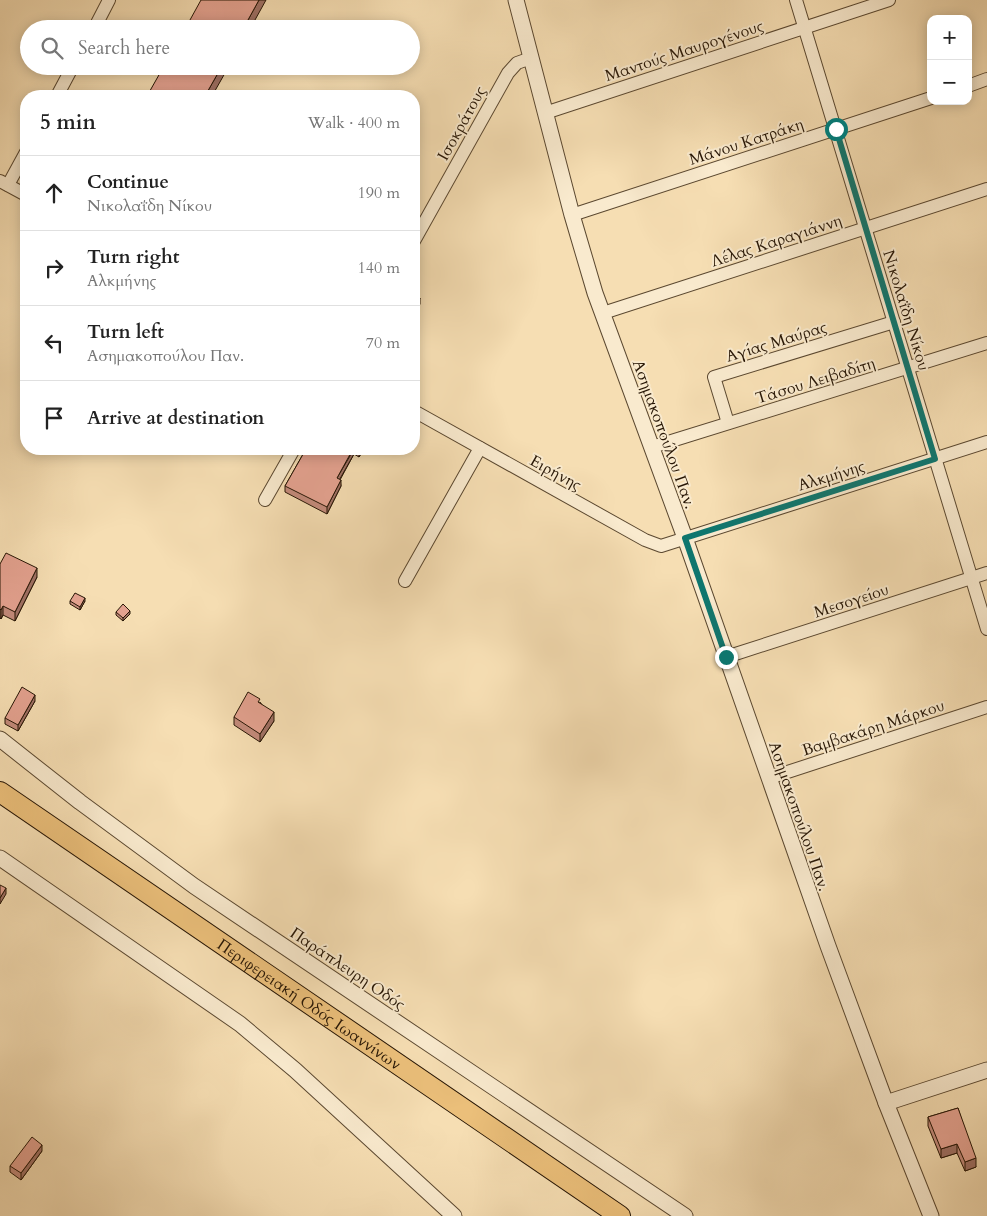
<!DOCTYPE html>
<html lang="en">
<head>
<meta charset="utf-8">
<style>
  :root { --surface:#fff; --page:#f6f6f6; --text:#222; --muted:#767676; --line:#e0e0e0 }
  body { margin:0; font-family:Cardo,serif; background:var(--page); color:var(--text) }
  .controls { position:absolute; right:15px; top:15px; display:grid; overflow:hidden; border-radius:10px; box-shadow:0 2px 12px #0003 }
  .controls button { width:45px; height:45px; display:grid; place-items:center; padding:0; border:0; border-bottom:1px solid var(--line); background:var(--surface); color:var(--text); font:25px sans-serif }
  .stop { position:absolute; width:15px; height:15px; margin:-11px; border:4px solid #0f766e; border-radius:50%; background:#fff }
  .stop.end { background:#0f766e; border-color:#fff; box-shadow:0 1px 5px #0008 }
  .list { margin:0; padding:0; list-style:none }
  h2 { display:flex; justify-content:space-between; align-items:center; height:65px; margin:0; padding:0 20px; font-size:21px }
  h2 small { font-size:16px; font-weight:400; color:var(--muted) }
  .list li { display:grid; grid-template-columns:32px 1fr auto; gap:15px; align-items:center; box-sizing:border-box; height:75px; padding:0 20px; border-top:1px solid var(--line) }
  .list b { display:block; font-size:19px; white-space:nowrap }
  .list p { margin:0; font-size:16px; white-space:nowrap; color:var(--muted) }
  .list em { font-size:16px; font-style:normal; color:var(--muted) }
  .icon { flex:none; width:28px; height:28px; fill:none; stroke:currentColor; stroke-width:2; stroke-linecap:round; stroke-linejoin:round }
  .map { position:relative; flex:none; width:987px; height:1216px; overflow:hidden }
  .search { position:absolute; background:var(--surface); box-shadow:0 2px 12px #0003; left:20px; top:20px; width:400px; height:55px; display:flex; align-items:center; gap:12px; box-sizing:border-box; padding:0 18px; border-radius:28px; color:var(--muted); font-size:19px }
  .panel { position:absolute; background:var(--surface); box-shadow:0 2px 12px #0003; left:20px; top:90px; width:400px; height:365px; border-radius:20px }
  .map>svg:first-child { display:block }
</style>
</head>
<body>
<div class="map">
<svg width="987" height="1216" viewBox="0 0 987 1216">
  <rect width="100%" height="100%" fill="#f6deb3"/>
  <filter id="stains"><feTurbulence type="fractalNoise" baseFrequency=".004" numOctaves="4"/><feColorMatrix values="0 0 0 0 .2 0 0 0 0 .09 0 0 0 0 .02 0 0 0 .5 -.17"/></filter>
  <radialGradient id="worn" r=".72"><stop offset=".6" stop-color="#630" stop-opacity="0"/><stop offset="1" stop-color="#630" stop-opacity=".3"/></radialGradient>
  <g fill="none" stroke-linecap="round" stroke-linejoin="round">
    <g stroke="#5b4830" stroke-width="14">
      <g id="minor">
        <polyline points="796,0 987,629"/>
        <polyline points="94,29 109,0"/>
        <polyline points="968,86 987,79"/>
        <polyline points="57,96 73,66"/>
        <polyline points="545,113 889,0"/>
        <polyline points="0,181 26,195"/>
        <polyline points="8,185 26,152"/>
        <polyline points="572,215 931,98"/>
        <polyline points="414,241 508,73 517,63 531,58"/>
        <polyline points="603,313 987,189"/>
        <polyline points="414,411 645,540 661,546 987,442"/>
        <polyline points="728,423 714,377 894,322"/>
        <polyline points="652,447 987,343"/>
        <polyline points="265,500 294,449"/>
        <polyline points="405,581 480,448"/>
        <polyline points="726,657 987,573"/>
        <polyline points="769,778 987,707"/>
      </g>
    </g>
    <g stroke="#5b4830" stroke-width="17">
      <g id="tertiary">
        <polyline points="516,0 572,215 595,293 685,538 828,946 886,1103 931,1216"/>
        <polyline points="0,739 80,802 194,886 685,1216"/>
        <polyline points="0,858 240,1024 295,1070 454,1216"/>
        <polyline points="886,1103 987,1070"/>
      </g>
    </g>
    <g stroke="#271605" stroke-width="22">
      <g id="trunk">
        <path id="s1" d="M0,792l620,424"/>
      </g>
    </g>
    <use href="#minor" stroke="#f9eace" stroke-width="12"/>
    <use href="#tertiary" stroke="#f9eace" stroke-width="15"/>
    <use href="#trunk" stroke="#ebbf7a" stroke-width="20"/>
  </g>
  <g fill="#c48b7c" stroke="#271605">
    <polygon points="306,449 364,449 359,457 354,454 340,480 341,486 327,514 285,492 285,486"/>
    <polygon points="0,564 37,577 15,621 3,615 1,619 0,618"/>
    <polygon points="70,601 85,601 80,610 70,604"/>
    <polygon points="116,612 130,614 123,621 116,615"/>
    <polygon points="35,701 18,731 5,724 5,718"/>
    <polygon points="260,702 274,721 260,742 234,725 234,717"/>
    <polygon points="958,1108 976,1167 965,1171 957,1153 941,1158 928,1126 928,1117"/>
    <polygon points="42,1151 21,1180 10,1172 10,1166"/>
  </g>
  <g fill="#a07165" stroke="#271605">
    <polygon points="259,0 266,0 250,29 243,29"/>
    <polygon points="222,66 229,66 212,96 205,96"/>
    <polygon points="420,298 420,304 414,315 414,309"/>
    <polygon points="354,449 354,454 337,484 337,478"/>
    <polygon points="361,449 364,449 359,457 359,451"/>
    <polygon points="341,480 341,486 327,514 327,507"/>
    <polygon points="37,568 37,577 15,621 15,612"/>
    <polygon points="85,598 85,601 80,610 80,607"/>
    <polygon points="3,606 3,615 1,619 1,610"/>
    <polygon points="130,611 130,614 123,621 123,618"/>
    <polygon points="35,695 35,701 18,731 18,725"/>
    <polygon points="274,712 274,721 260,742 260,734"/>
    <polygon points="6,888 6,894 0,904 0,898"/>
    <polygon points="957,1144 957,1153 941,1158 941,1149"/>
    <polygon points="42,1145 42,1151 21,1180 21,1173"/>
    <polygon points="976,1158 976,1167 965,1171 965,1162"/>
  </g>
  <g fill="#e4a290" stroke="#271605">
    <polygon points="201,0 259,0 243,29 185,29"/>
    <polygon points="164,66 222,66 205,96 147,96"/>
    <polygon points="414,295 420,298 414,309"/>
    <polygon points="306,449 353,449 337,478 341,480 327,507 285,486"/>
    <polygon points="6,553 37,568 15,612 3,606 1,610 0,609 0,564"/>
    <polygon points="75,593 85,598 80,607 70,601"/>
    <polygon points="123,604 130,611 123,618 116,612"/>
    <polygon points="22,687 35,695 18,725 5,718"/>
    <polygon points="248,692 260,699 258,702 274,712 260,734 234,717"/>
    <polygon points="0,885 6,888 0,898"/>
    <polygon points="958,1108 976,1158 965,1162 957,1144 941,1149 928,1117"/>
    <polygon points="32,1137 42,1145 21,1173 10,1166"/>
  </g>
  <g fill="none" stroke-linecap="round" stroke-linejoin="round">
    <polyline stroke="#0f766e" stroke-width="6" points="726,657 685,538 935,459 836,129"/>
  </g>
  <g text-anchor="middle" stroke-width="4" stroke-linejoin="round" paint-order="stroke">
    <g font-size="16" fill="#271605" stroke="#f9eace">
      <text transform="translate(684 50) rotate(-18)" y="6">Μαντούς Μαυρογένους</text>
      <text transform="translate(461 123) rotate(-61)" y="6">Ισοκράτους</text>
      <text transform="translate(746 141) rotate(-18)" y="6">Μάνου Κατράκη</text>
      <text transform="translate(776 240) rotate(-18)" y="6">Λέλας Καραγιάννη</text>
      <text transform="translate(907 310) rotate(73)" y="6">Νικολαΐδη Νίκου</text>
      <text transform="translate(776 341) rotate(-17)" y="6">Αγίας Μαύρας</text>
      <text transform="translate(815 380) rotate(-17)" y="6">Τάσου Λειβαδίτη</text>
      <text transform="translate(665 434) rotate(70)" y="6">Ασημακοπούλου Παν.</text>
      <text transform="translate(556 472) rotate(29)" y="6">Ειρήνης</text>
      <text transform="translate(831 475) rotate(-17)" y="6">Αλκμήνης</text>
      <text transform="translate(851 600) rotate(-18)" y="6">Μεσογείου</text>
      <text transform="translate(873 727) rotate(-18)" y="6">Βαμβακάρη Μάρκου</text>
      <text transform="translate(800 816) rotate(71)" y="6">Ασημακοπούλου Παν.</text>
      <text transform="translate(348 968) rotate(34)" y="6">Παράπλευρη Οδός</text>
      <text dy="6" stroke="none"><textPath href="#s1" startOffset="375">Περιφερειακή Οδός Ιωαννίνων</textPath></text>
    </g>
  </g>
  <rect width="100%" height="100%" filter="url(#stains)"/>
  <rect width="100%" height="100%" fill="url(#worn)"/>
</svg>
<div class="controls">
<button>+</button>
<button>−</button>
</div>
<div class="stop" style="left:836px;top:129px"></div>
<div class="stop end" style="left:726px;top:657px"></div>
<div class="search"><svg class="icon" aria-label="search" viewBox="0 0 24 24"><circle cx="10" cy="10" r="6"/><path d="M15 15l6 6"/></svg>Search here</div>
<section class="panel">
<h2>5 min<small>Walk · 400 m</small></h2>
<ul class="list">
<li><svg class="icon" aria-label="ahead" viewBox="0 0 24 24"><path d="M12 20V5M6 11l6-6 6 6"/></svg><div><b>Continue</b><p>Νικολαΐδη Νίκου</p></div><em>190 m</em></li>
<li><svg class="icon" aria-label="right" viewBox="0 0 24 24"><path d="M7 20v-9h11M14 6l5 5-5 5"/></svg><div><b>Turn right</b><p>Αλκμήνης</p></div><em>140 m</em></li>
<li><svg class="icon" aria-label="left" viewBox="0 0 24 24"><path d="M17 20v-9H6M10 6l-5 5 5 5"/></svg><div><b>Turn left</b><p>Ασημακοπούλου Παν.</p></div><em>70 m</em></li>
<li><svg class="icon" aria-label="arrive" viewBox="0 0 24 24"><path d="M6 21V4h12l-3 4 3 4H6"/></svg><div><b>Arrive at destination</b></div></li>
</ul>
</section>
</div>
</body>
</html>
